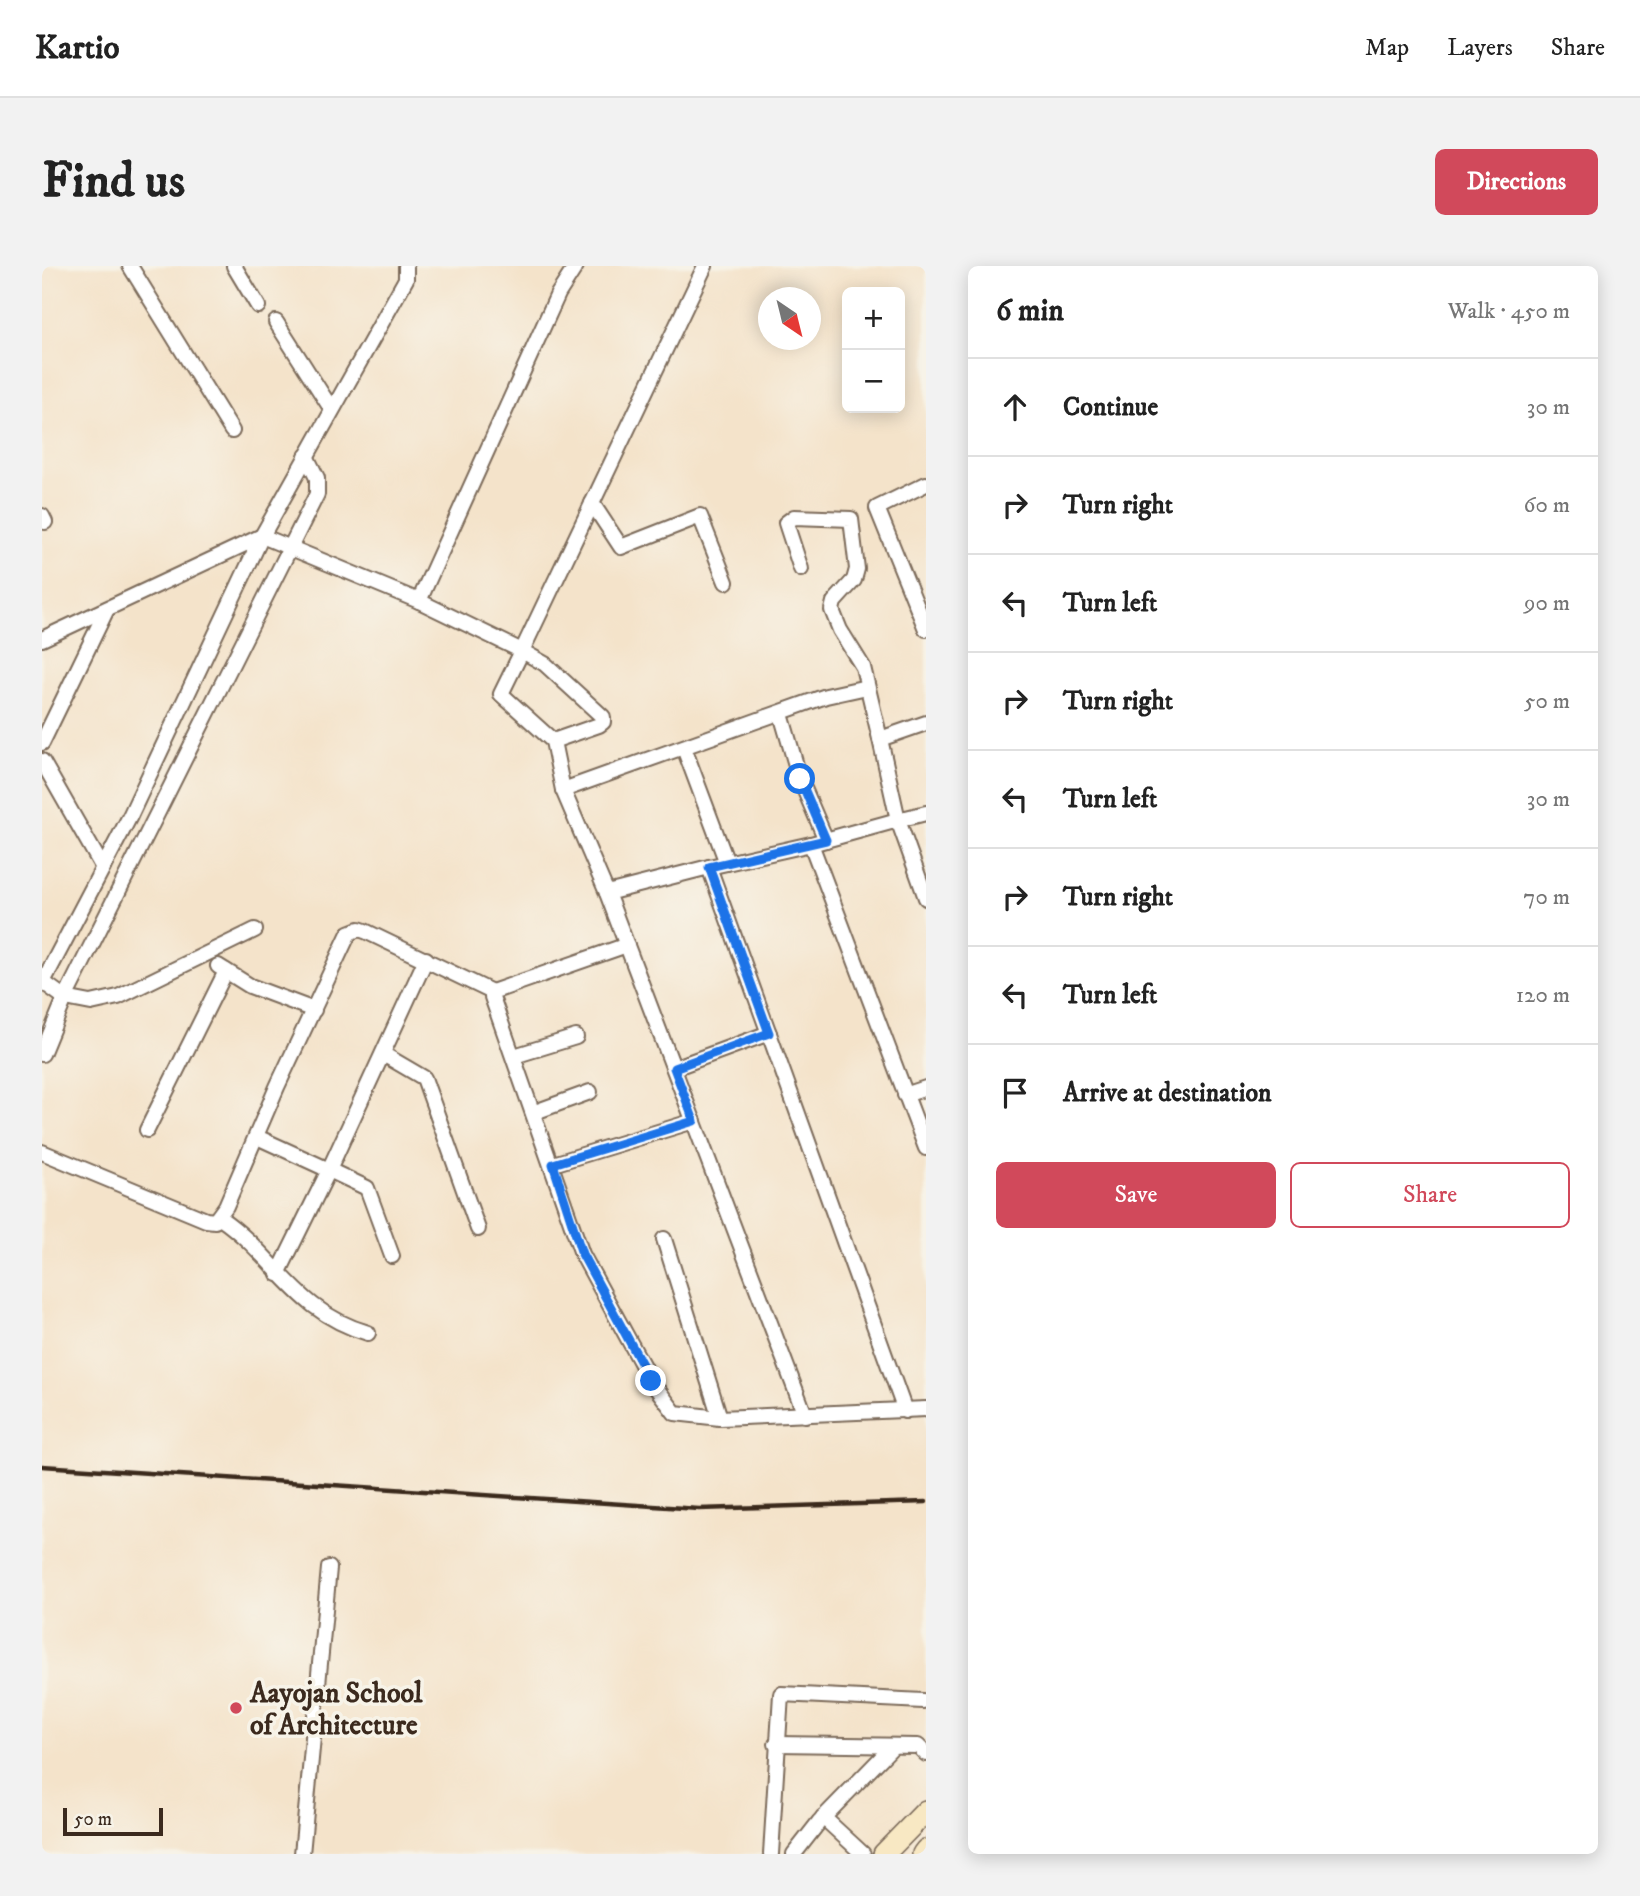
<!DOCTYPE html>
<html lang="en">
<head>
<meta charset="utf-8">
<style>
  :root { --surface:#fff; --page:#f2f2f2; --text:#222; --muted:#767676; --line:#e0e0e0; --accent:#d1495b }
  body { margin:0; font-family:"IM FELL DW Pica",serif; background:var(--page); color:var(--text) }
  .controls { position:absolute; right:21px; top:21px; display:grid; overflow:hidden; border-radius:10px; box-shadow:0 4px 18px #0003 }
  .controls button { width:63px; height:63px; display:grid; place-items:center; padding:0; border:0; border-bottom:2px solid var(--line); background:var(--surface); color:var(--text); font:35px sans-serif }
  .compass { position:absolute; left:716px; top:21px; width:63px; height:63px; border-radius:50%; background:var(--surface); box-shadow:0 4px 18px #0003; rotate:145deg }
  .scale { position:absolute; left:21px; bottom:18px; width:100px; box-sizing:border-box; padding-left:7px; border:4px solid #3b2a1e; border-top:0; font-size:19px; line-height:24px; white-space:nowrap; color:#3b2a1e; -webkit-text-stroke:5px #f7f3e8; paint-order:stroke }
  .stop { position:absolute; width:21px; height:21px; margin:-16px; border:5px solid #1a73e8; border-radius:50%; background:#fff }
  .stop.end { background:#1a73e8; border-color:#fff; box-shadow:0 2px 7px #0008 }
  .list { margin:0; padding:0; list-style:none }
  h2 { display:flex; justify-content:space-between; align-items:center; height:91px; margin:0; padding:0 28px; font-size:30px }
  h2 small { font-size:23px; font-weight:400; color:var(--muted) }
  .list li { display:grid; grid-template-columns:46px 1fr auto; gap:21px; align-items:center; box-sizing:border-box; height:98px; padding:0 28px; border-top:2px solid var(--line) }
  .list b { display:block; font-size:26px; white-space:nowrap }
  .list em { font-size:23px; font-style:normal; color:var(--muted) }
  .actions { display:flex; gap:14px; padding:21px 28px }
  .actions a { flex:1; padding:16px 0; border:2px solid var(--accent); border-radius:10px; text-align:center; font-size:24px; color:var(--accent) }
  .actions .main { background:var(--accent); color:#fff }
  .icon { flex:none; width:38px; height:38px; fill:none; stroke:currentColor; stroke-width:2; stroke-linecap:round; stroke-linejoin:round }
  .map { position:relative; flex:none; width:884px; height:1588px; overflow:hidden; border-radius:10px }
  header { display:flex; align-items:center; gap:42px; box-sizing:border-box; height:98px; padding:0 35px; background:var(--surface); border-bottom:2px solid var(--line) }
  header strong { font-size:33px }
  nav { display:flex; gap:38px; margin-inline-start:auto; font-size:24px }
  .intro { display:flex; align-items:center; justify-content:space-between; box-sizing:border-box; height:168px; padding:0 42px }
  h1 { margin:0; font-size:49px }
  .button { padding:18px 32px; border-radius:10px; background:var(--accent); color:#fff; font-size:24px; font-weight:700 }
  main { display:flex; gap:42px; padding:0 42px }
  aside { flex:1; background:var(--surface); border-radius:10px; box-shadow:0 4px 18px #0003 }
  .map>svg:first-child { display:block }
</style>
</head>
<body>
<header>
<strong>Kartio</strong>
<nav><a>Map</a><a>Layers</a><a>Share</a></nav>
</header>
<div class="intro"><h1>Find us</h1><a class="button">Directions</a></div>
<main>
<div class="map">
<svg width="884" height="1588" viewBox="0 0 884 1588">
  <rect width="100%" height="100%" fill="#f7f3e8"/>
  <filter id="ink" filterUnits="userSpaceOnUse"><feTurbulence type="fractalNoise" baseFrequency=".0143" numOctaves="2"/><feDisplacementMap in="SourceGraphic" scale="14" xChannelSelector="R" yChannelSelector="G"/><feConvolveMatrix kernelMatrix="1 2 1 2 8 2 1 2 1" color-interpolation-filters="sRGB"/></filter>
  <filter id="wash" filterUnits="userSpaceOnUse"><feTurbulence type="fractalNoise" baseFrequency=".00686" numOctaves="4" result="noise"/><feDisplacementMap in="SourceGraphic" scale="28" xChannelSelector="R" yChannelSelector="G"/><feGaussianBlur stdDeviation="1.57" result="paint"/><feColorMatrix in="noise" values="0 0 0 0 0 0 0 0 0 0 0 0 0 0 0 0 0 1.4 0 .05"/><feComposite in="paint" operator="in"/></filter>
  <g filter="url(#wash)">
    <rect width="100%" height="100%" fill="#f4e3ca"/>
  </g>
  <g filter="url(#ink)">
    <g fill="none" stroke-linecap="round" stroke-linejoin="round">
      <g stroke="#7c6b5a" stroke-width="18">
        <g id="street">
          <polyline points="88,0 190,165"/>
          <polyline points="192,0 216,40"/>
          <polyline points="364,0 364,13 220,270 377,335 480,385 663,0"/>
          <polyline points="234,56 290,144"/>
          <polyline points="884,218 835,242 884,363"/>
          <polyline points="550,237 579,281 658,250 684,316"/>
          <polyline points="0,250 3,256"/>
          <polyline points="759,303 744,257 752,251 809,253 815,303 812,314 792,336 790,344 798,364 821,401 838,473"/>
          <polyline points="377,335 516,28 534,0"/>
          <polyline points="0,373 220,270 88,550 1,716 23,732 49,737 76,731 213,664"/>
          <polyline points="739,448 758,513 784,574"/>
          <polyline points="884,457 838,473 856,554 884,547"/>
          <polyline points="511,475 557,459 561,456 561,451 503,398 480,385 459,428 511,475 521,524 565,627"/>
          <polyline points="0,477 65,343"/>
          <polyline points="642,482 685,597"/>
          <polyline points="0,495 61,602"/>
          <polyline points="521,524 784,430 825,421"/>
          <polyline points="769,578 856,554 884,632"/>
          <polyline points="667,601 769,578 884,882"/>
          <polyline points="585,679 450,726 450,731 540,988 609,1115 633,1147 678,1152"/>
          <polyline points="176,700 208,720 272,744"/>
          <polyline points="0,788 23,732 275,228 275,212 264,190"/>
          <polyline points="341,788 382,812 436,963"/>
          <polyline points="472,790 534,771"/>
          <polyline points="632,802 727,767"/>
          <polyline points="863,829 884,822"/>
          <polyline points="493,846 548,826"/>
          <polyline points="105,864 184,705"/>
          <polyline points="215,871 287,904 384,693"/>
          <polyline points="0,886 164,954 173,955 184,940 235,821 307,667 317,663 323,665 450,726"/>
          <polyline points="511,898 652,855"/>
          <path d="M178,952c57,39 75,94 148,115"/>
          <polyline points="622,973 678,1152 884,1143"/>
          <polyline points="236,1008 287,904 325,922 350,990"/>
          <polyline points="763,1149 565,627 667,601 863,1145"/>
          <polyline points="734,1478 876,1480 884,1488"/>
          <polyline points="781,1551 821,1588"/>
          <polyline points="260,1588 287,1302"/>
          <polyline points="729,1588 739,1428 881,1435"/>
          <polyline points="752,1588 777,1556 851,1480"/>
        </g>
      </g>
      <g stroke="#7c6b5a" stroke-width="24">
        <g id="secondary">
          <polyline points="842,1588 884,1545"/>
          <polyline points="881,1588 884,1584"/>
        </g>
      </g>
      <use href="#street" stroke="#fff" stroke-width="14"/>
      <use href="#secondary" stroke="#f8e8c3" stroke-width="21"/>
      <polyline stroke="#3b2a1e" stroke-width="4.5" points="0,1200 657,1243 884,1236"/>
    </g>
  </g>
  <g fill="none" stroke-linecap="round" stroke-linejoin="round" filter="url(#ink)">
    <polyline stroke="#1a73e8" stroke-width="9" points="609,1115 540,988 511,898 652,855 632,802 727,767 667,601 784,574 758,513"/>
  </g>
  <circle fill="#d1495b" stroke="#f7f3e8" stroke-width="2.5" cx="194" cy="1442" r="7"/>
  <g text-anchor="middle" stroke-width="7" stroke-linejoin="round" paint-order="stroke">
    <g font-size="28" font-weight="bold" fill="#3b2a1e" stroke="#f7f3e8" text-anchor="start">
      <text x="208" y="1436">Aayojan School<tspan x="208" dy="32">of Architecture</tspan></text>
    </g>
  </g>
</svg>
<div class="controls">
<button>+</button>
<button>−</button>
</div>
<svg class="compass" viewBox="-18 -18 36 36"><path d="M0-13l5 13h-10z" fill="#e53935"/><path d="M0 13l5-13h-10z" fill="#767676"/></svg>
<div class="scale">50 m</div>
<div class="stop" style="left:758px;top:513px"></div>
<div class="stop end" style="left:609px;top:1115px"></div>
</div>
<aside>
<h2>6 min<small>Walk · 450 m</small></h2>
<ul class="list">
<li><svg class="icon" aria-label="ahead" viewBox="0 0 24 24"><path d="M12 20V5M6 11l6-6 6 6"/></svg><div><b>Continue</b></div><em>30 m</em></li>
<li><svg class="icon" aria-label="right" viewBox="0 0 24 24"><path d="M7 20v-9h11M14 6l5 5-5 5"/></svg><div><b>Turn right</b></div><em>60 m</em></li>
<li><svg class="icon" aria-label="left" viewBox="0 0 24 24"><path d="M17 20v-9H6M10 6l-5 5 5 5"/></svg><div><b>Turn left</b></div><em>90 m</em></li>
<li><svg class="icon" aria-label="right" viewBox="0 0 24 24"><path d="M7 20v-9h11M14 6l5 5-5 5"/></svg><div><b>Turn right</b></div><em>50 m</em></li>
<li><svg class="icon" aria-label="left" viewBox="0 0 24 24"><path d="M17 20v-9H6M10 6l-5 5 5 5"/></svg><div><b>Turn left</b></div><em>30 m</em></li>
<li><svg class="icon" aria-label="right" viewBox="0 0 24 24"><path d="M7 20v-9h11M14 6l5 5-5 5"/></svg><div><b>Turn right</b></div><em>70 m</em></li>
<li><svg class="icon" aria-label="left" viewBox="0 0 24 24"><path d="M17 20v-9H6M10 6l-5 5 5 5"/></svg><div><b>Turn left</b></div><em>120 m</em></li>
<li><svg class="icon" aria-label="arrive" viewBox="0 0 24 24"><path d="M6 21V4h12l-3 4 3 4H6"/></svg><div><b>Arrive at destination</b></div></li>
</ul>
<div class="actions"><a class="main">Save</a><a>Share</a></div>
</aside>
</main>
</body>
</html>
